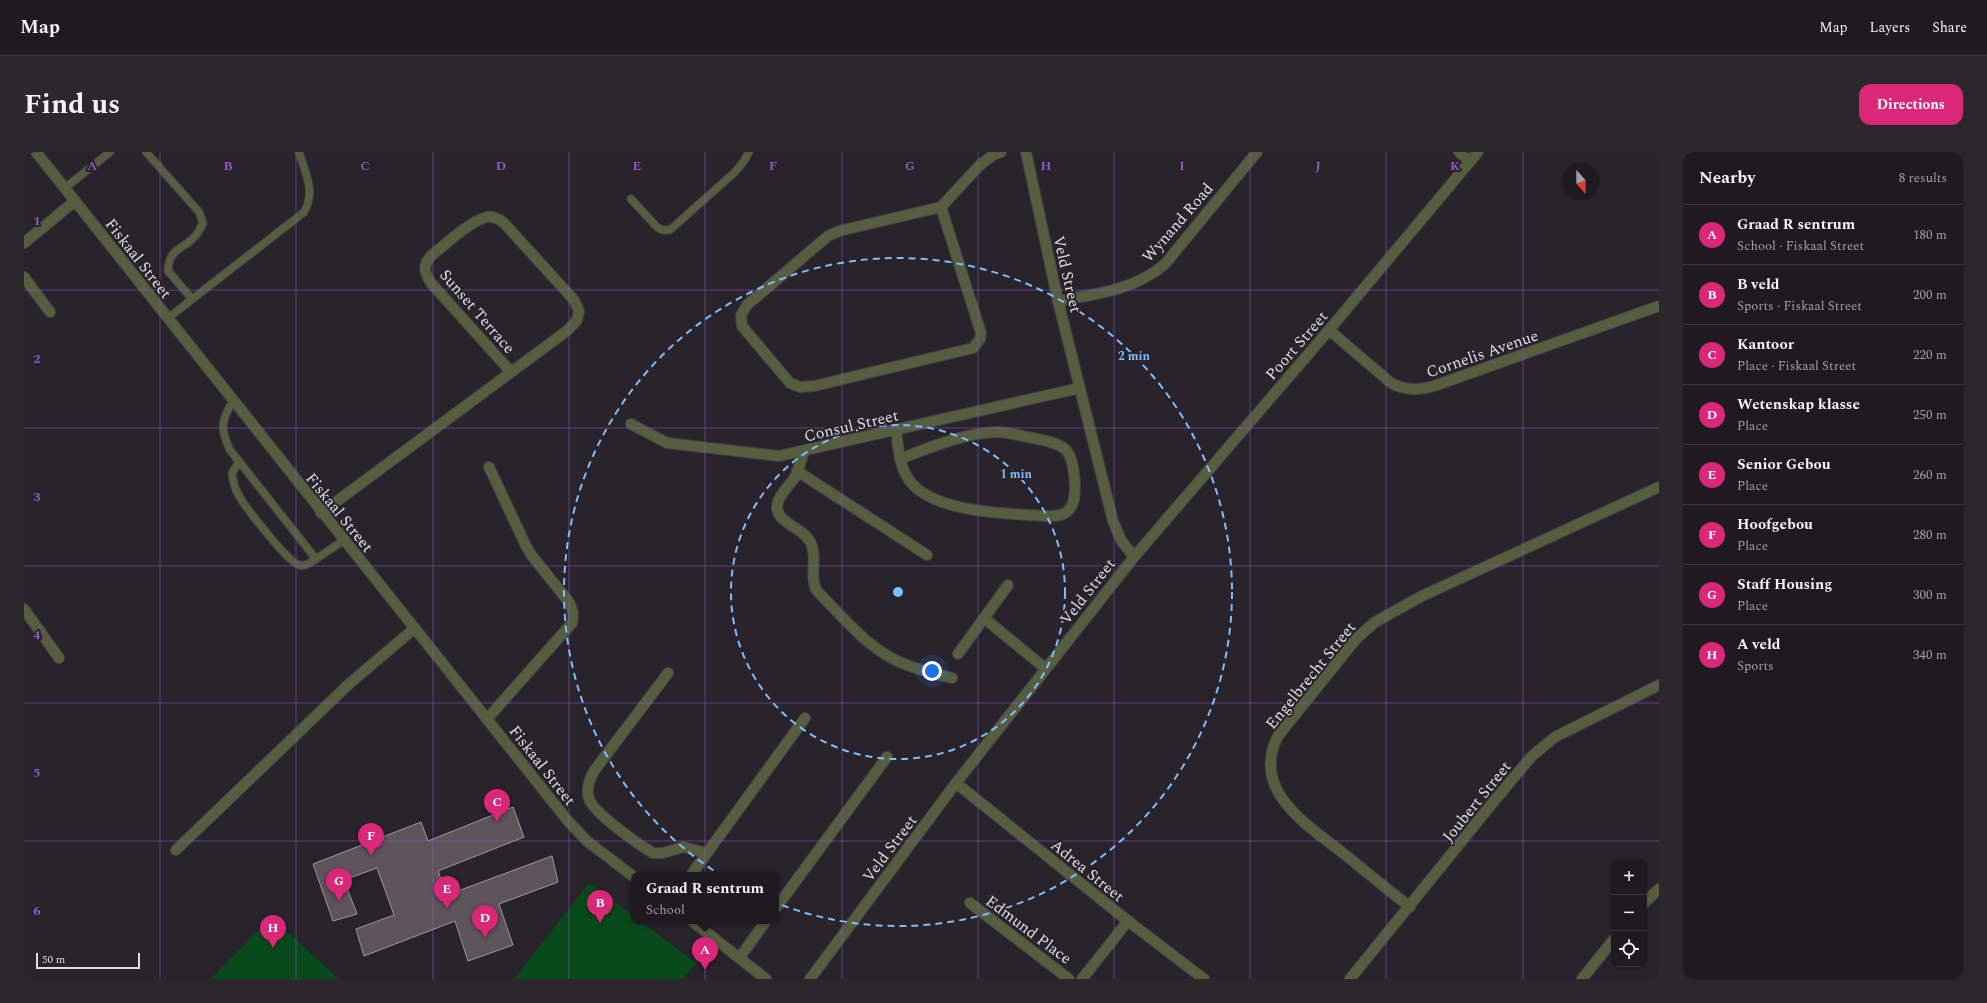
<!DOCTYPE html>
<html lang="en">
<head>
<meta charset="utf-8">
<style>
  :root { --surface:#1f1a20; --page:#2c272d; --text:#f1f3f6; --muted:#a1a1a5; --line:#3c383e; --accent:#db2777 }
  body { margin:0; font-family:Spectral,serif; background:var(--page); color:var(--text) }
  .controls { position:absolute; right:12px; bottom:12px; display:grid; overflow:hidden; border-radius:8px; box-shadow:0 1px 3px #0004 }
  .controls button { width:36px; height:36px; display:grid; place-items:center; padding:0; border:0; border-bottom:1px solid var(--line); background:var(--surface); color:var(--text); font:20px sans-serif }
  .compass { position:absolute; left:1539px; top:12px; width:36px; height:36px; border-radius:50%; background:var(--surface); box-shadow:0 1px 3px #0004; rotate:159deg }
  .scale { position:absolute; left:12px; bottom:10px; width:104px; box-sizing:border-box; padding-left:4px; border:2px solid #e0dce1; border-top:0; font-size:11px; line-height:14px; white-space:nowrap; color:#e0dce1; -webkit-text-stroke:3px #29232b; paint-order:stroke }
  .you { position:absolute; left:908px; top:519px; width:14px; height:14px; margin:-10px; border:3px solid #fff; border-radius:50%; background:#1a73e8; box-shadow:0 0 0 6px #1a73e833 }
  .badge { display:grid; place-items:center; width:26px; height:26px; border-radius:50%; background:var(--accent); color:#fff; font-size:13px; font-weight:700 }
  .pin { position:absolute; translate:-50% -33px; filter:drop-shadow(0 1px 2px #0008) }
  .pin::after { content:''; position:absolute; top:21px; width:14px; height:12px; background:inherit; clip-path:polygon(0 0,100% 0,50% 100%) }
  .popup { position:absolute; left:607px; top:720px; width:148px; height:52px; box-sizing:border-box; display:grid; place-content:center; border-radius:8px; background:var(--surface); filter:drop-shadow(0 1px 3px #0005); font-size:13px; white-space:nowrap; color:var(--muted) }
  .popup b { font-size:15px; color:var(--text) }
  .popup::after { content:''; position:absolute; left:50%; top:100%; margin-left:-8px; border:8px solid transparent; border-top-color:var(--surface) }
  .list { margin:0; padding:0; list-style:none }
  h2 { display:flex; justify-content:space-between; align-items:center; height:52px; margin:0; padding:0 16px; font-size:17px }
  h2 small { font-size:13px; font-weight:400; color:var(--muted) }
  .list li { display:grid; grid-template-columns:26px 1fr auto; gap:12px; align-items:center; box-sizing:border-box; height:60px; padding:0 16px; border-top:1px solid var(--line) }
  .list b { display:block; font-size:15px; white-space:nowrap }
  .list p { margin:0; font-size:13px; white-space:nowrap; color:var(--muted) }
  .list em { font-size:13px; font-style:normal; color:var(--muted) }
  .icon { flex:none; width:22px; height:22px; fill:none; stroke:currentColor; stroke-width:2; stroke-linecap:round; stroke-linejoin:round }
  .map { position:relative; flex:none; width:1635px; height:827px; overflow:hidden; border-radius:12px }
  header { display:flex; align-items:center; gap:24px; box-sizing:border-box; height:56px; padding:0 20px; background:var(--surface); border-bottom:1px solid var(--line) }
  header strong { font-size:19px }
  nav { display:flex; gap:22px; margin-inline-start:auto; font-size:14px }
  .intro { display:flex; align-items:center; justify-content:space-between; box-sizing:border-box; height:96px; padding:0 24px }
  h1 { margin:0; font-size:28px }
  .button { padding:10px 18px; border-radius:12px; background:var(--accent); color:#fff; font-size:14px; font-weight:700 }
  main { display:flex; gap:24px; padding:0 24px }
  aside { flex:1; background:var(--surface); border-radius:12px; box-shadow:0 1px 3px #0004 }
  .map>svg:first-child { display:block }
</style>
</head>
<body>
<header>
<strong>Map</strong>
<nav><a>Map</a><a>Layers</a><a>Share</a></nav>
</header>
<div class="intro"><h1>Find us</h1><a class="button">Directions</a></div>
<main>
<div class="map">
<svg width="1635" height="827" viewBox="0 0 1635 827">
  <rect width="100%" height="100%" fill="#29232b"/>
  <g fill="#094a1d">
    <polygon points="565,731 610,764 610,769 616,769 672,811 659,827 490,827"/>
    <polygon points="247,765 315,827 187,827"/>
  </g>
  <polygon fill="#5e555b" stroke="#a1979e" points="489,655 500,685 414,719 423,743 528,704 534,730 475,752 489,793 444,809 431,769 340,804 332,777 370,763 353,716 320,728 333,762 309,769 289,712 397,670 404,689"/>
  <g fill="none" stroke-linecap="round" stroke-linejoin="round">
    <g stroke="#464148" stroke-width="9">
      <g id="service">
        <path d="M122,0l53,60 4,11c-2,4 -4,8 -6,11 -12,16 -28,12 -29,37l24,28"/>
        <polyline points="41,36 86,0"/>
        <polyline points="607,47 633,75 638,78 646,78 711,20 720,9 725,0"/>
        <path d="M144,166l135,-105c14,-19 2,-41 -4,-61"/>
        <path d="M209,249c-12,19 -13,28 -3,49l86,109 28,-19"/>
        <path d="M215,310l-7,11c1,8 2,14 6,21 6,12 50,68 61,71 7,2 12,-3 17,-6"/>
      </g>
    </g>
    <g stroke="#464148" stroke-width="12">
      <g id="minor">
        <polyline points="12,0 544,669 563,689 610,725"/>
        <polyline points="1002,0 1034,149 1089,369 1097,388 1110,405"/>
        <polyline points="1435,0 1446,10"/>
        <polyline points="917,55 957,181 956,187 949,196 790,234 776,235 766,231 718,174 717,163 723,153 804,84 815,79 917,55 956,13 969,3 977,0"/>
        <polyline points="0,91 51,49"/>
        <polyline points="0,125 26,160"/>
        <path d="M1034,149c38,-7 77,-11 107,-37l92,-112"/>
        <path d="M1305,178l62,53c15,8 28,7 43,3l225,-80"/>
        <polyline points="607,272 643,291 755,304 1056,236"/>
        <path d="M872,278c2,16 3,33 11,47 22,37 104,37 143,39 9,0 16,-1 21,-9 7,-11 4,-49 -6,-58 -9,-7 -22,-9 -32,-11 -11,-2 -22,-5 -33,-6 -34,0 -69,15 -100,27"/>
        <path d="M780,299c-3,9 -5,18 -9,26 -7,11 -26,26 -14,40 9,10 27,15 31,29 5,15 -3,32 5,45 27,27 53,61 90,74 14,6 30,9 45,13"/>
        <polyline points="773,319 903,403"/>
        <path d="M297,361l247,-183 9,-10 2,-9 -5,-11 -70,-77c-5,-4 -11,-7 -17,-6 -17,4 -41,27 -55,38 -10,10 -8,17 -1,28l80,89"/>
        <polyline points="0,457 35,506"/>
        <polyline points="960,466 1021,516"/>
        <polyline points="934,502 984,433"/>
        <path d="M644,521l-74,98c-5,9 -9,20 -4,30 8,15 48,43 63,52h10l20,-6 24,6"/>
        <path d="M463,567l85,-96c2,-8 1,-13 -3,-21l-37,-46 -6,-10 -37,-79"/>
        <polyline points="932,631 1104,769 1180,827"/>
        <polyline points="152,698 325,532 391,476"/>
        <polyline points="667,723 781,566"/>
        <polyline points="946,751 1045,827"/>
        <polyline points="1620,751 1635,737"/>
        <path d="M1386,755c-23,-18 -45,-36 -67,-54 -36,-28 -93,-63 -65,-117l78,-97 19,-17 47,-26 237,-109"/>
        <polyline points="752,756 863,605"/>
        <polyline points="668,769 742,827"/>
        <polyline points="716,805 742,769"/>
        <polyline points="1058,827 1104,769"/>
        <polyline points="1326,827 1471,648 1507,605 1531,585 1635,533"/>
        <polyline points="1558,827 1590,787"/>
      </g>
    </g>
    <g stroke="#464148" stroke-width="12">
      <polyline id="tertiary" points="786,827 932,631 1110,405 1305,178 1454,0"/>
    </g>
    <use href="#service" stroke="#555f40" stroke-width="7"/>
    <use href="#minor" stroke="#555f40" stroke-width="10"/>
    <use href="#tertiary" stroke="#555f40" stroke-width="10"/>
  </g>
  <path fill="none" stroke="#9458c8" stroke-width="1" stroke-opacity="0.55" d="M136,0v827M272,0v827M409,0v827M545,0v827M681,0v827M818,0v827M954,0v827M1090,0v827M1226,0v827M1362,0v827M1499,0v827M0,138h1635M0,276h1635M0,414h1635M0,551h1635M0,689h1635"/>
  <g fill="none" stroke="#80bdfa" stroke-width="2" stroke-dasharray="7 5">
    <circle cx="874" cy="440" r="167"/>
    <circle cx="874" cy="440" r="334"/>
  </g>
  <g text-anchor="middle" stroke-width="4" stroke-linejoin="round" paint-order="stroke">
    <g font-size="16" fill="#e0dce1" stroke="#29232b">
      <text transform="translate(1153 70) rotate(-49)" y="6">Wynand Road</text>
      <text transform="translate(115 106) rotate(52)" y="6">Fiskaal Street</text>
      <text transform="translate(1044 122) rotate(77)" y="6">Veld Street</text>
      <text transform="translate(454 159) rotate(49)" y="6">Sunset Terrace</text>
      <text transform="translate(1272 193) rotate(-49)" y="6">Poort Street</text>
      <text transform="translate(1458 201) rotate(-19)" y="6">Cornelis Avenue</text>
      <text transform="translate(827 273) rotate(-13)" y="6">Consul Street</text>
      <text transform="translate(316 360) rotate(51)" y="6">Fiskaal Street</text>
      <text transform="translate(1063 439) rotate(-52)" y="6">Veld Street</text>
      <text transform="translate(1286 523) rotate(-51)" y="6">Engelbrecht Street</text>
      <text transform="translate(519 613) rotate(52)" y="6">Fiskaal Street</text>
      <text transform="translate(1452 649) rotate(-51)" y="6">Joubert Street</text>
      <text transform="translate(865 696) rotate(-53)" y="6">Veld Street</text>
      <text transform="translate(1064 718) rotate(39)" y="6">Adrea Street</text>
      <text transform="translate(1005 777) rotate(37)" y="6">Edmund Place</text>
    </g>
  </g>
  <g font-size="13" text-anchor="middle" font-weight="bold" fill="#9458c8" stroke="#29232b" stroke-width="4" stroke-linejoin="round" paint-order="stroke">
    <text x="68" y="18">A</text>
    <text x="204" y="18">B</text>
    <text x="341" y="18">C</text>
    <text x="477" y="18">D</text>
    <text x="613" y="18">E</text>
    <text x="749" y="18">F</text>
    <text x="886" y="18">G</text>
    <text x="1022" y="18">H</text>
    <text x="1158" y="18">I</text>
    <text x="1294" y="18">J</text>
    <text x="1431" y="18">K</text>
    <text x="13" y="73">1</text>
    <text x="13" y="211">2</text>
    <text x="13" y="349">3</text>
    <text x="13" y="487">4</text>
    <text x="13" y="625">5</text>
    <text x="13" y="763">6</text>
  </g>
  <circle cx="874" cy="440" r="6" fill="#80bdfa" stroke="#29232b" stroke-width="2"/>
  <g font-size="12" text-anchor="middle" font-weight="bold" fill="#80bdfa" stroke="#29232b" stroke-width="4" stroke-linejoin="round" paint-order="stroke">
    <text x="1110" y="208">2 min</text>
    <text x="992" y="326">1 min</text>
  </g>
</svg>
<div class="controls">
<button>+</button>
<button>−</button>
<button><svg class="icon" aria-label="locate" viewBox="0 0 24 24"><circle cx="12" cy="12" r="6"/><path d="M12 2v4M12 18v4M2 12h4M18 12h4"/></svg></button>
</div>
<svg class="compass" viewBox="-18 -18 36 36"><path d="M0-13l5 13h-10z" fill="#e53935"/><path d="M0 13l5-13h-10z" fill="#a1a1a5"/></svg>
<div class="scale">50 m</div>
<div class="you"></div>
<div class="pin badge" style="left:681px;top:818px">A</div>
<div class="popup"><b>Graad R sentrum</b>School</div>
<div class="pin badge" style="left:576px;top:771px">B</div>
<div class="pin badge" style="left:473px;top:670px">C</div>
<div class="pin badge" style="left:461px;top:786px">D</div>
<div class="pin badge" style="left:423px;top:757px">E</div>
<div class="pin badge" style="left:347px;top:704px">F</div>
<div class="pin badge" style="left:315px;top:749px">G</div>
<div class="pin badge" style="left:249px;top:796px">H</div>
</div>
<aside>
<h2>Nearby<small>8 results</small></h2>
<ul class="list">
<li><span class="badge">A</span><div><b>Graad R sentrum</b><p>School · Fiskaal Street</p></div><em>180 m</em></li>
<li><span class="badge">B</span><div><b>B veld</b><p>Sports · Fiskaal Street</p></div><em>200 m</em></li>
<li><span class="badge">C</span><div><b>Kantoor</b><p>Place · Fiskaal Street</p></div><em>220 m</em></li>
<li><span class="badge">D</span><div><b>Wetenskap klasse</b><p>Place</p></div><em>250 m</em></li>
<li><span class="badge">E</span><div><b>Senior Gebou</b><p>Place</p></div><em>260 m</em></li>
<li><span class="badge">F</span><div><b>Hoofgebou</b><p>Place</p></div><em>280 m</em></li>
<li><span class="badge">G</span><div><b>Staff Housing</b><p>Place</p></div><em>300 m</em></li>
<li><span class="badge">H</span><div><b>A veld</b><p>Sports</p></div><em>340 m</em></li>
</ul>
</aside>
</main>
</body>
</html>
